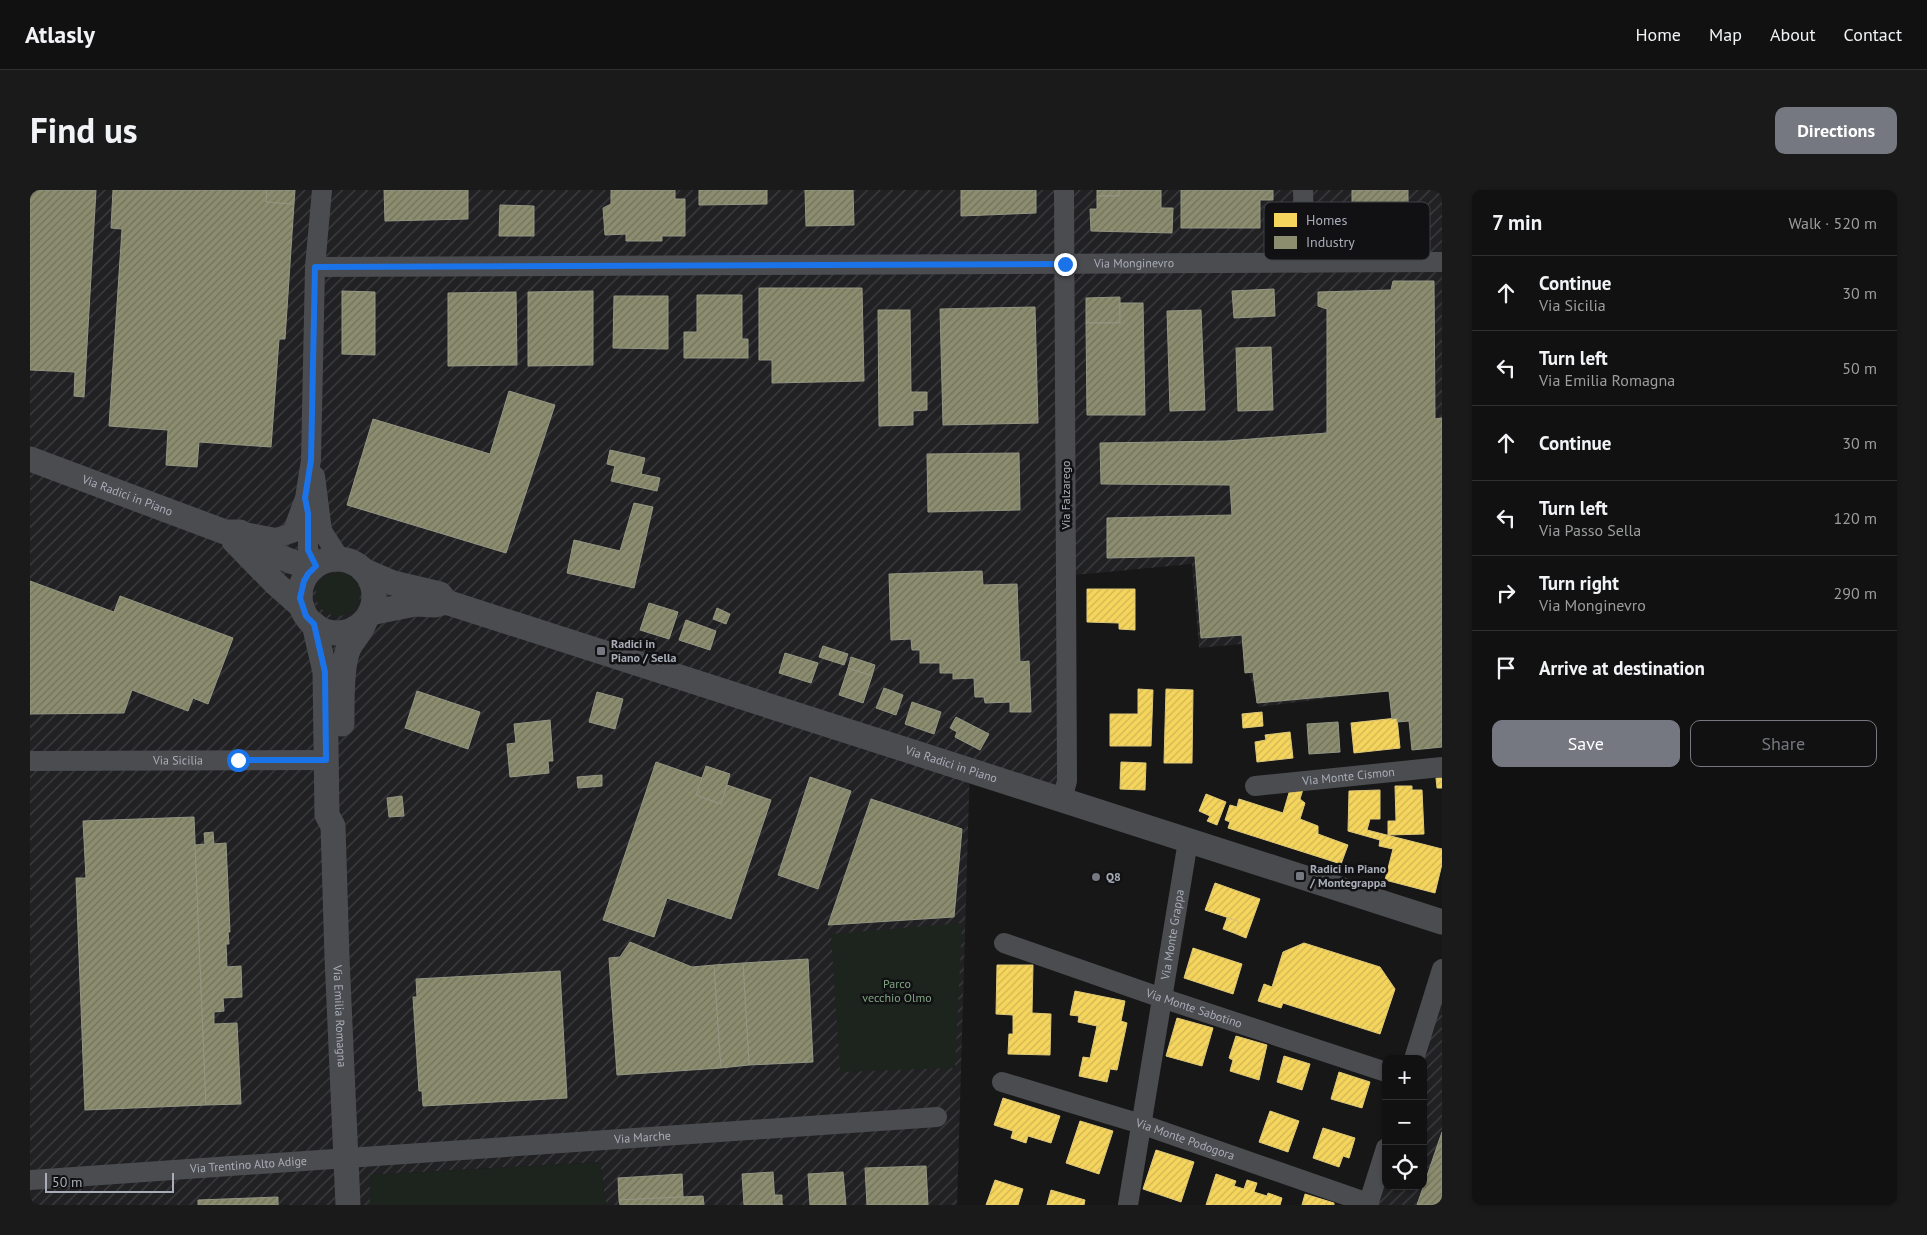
<!DOCTYPE html>
<html lang="en">
<head>
<meta charset="utf-8">
<style>
  :root { --surface:#111; --page:#1a1a1a; --text:#f1f3f6; --muted:#9c9d9f; --line:#303131; --accent:#757880 }
  body { margin:0; font-family:"PT Sans",sans-serif; background:var(--page); color:var(--text) }
  .controls { position:absolute; right:15px; bottom:15px; display:grid; overflow:hidden; border-radius:10px; box-shadow:0 1px 4px #0004 }
  .controls button { width:45px; height:45px; display:grid; place-items:center; padding:0; border:0; border-bottom:1px solid var(--line); background:var(--surface); color:var(--text); font:25px sans-serif }
  .scale { position:absolute; left:15px; bottom:12px; width:129px; box-sizing:border-box; padding-left:5px; border:2px solid #a8adb8; border-top:0; font-size:14px; line-height:18px; white-space:nowrap; color:#a8adb8; -webkit-text-stroke:4px #111113; paint-order:stroke }
  .stop { position:absolute; width:15px; height:15px; margin:-11px; border:4px solid #1a73e8; border-radius:50%; background:#fff }
  .stop.end { background:#1a73e8; border-color:#fff; box-shadow:0 1px 5px #0008 }
  .list { margin:0; padding:0; list-style:none }
  h2 { display:flex; justify-content:space-between; align-items:center; height:65px; margin:0; padding:0 20px; font-size:21px }
  h2 small { font-size:16px; font-weight:400; color:var(--muted) }
  .list li { display:grid; grid-template-columns:32px 1fr auto; gap:15px; align-items:center; box-sizing:border-box; height:75px; padding:0 20px; border-top:1px solid var(--line) }
  .list b { display:block; font-size:19px; white-space:nowrap }
  .list p { margin:0; font-size:16px; white-space:nowrap; color:var(--muted) }
  .list em { font-size:16px; font-style:normal; color:var(--muted) }
  .actions { display:flex; gap:10px; padding:15px 20px }
  .actions a { flex:1; padding:11px 0; border:1px solid var(--accent); border-radius:10px; text-align:center; font-size:18px; color:var(--accent) }
  .actions .main { background:var(--accent); color:#fff }
  .icon { flex:none; width:28px; height:28px; fill:none; stroke:currentColor; stroke-width:2; stroke-linecap:round; stroke-linejoin:round }
  .map { position:relative; flex:none; width:1412px; height:1015px; overflow:hidden; border-radius:10px }
  header { display:flex; align-items:center; gap:30px; box-sizing:border-box; height:70px; padding:0 25px; background:var(--surface); border-bottom:1px solid var(--line) }
  header strong { font-size:24px }
  nav { display:flex; gap:28px; margin-inline-start:auto; font-size:18px }
  .intro { display:flex; align-items:center; justify-content:space-between; box-sizing:border-box; height:120px; padding:0 30px }
  h1 { margin:0; font-size:35px }
  .button { padding:12px 22px; border-radius:10px; background:var(--accent); color:#fff; font-size:18px; font-weight:700 }
  main { display:flex; gap:30px; padding:0 30px }
  aside { flex:1; background:var(--surface); border-radius:10px; box-shadow:0 1px 4px #0004 }
  .map>svg:first-child { display:block }
</style>
</head>
<body>
<header>
<strong>Atlasly</strong>
<nav><a>Home</a><a>Map</a><a>About</a><a>Contact</a></nav>
</header>
<div class="intro"><h1>Find us</h1><a class="button">Directions</a></div>
<main>
<div class="map">
<svg width="1412" height="1015" viewBox="0 0 1412 1015">
  <defs>
    <pattern id="industrial-furrows" width="10" height="10" patternUnits="userSpaceOnUse" patternTransform="scale(1.25)"><rect width="10" height="10" fill="#212123"/><path d="M-1 1l2-2M0 10L10 0M9 11l2-2" fill="none" stroke="#3e3f41"/></pattern>
    <pattern id="homes-hatch" width="6" height="6" patternUnits="userSpaceOnUse" patternTransform="scale(1.25)"><rect width="6" height="6" fill="#f6d55c"/><path d="M-1 1l2-2M0 6l6-6M5 7l2-2" fill="none" stroke="#cfb555"/></pattern>
    <pattern id="industry-hatch" width="6" height="6" patternUnits="userSpaceOnUse" patternTransform="scale(1.25)"><rect width="6" height="6" fill="#8c8c6e"/><path d="M-1 1l2-2M0 6l6-6M5 7l2-2" fill="none" stroke="#71725e"/></pattern>
  </defs>
  <rect width="100%" height="100%" fill="#171717"/>
  <g fill="url(#industrial-furrows)">
    <polygon points="0,0 1412,0 1412,494 1229,517 1211,454 1169,458 1162,374 1044,385 1040,599 940,572 927,1015 576,1015 570,972 340,985 340,1015 0,1015"/>
    <polygon points="1412,786 1412,1015 1344,1015 1356,976 1356,996 1393,996 1393,869"/>
  </g>
  <g fill="#1d241e">
    <circle cx="308" cy="404" r="22"/>
    <polygon points="932,733 925,878 810,882 801,744"/>
    <polygon points="570,972 576,1015 340,1015 340,985"/>
  </g>
  <g fill="url(#homes-hatch)" stroke="#dfc978">
    <polygon points="1057,399 1105,399 1105,440 1089,439 1089,433 1057,432"/>
    <polygon points="1108,499 1123,500 1121,556 1080,556 1080,524 1108,524"/>
    <polygon points="1136,499 1163,500 1162,573 1134,573"/>
    <polygon points="1232,522 1233,536 1213,538 1212,524"/>
    <polygon points="1367,528 1370,558 1324,563 1321,533"/>
    <polygon points="1260,542 1263,568 1227,572 1225,552 1236,550 1235,545"/>
    <polygon points="1091,572 1116,573 1115,600 1090,599"/>
    <polygon points="1406,588 1412,588 1412,598 1407,598"/>
    <polygon points="1261,596 1274,596 1270,609 1275,613 1270,629 1288,636 1288,644 1318,655 1311,674 1198,638 1200,632 1195,630 1200,615 1207,617 1209,609 1253,623"/>
    <polygon points="1365,596 1382,596 1382,600 1392,600 1394,644 1358,645 1358,631 1366,631"/>
    <polygon points="1350,600 1350,629 1340,629 1337,640 1412,659 1412,674 1405,703 1355,690 1363,659 1349,656 1350,650 1318,641 1319,601"/>
    <polygon points="1176,604 1196,612 1187,635 1177,631 1180,626 1169,621"/>
    <polygon points="1185,693 1230,709 1216,748 1204,743 1208,731 1175,720"/>
    <polygon points="1197,728 1208,731 1204,743 1193,739"/>
    <polygon points="1274,753 1350,777 1365,799 1350,844 1253,813 1251,818 1228,811 1234,794 1242,797 1253,762"/>
    <polygon points="1163,758 1212,774 1203,804 1154,788"/>
    <polygon points="967,775 1003,775 1002,823 1021,824 1020,865 978,864 979,844 983,844 983,825 966,824"/>
    <polygon points="1045,801 1095,811 1091,831 1097,833 1087,880 1080,879 1077,892 1049,886 1053,867 1060,868 1067,836 1048,832 1049,826 1040,825"/>
    <polygon points="1147,828 1183,838 1172,876 1136,866"/>
    <polygon points="1206,846 1237,855 1229,890 1200,881 1203,870 1199,868"/>
    <polygon points="1254,866 1280,874 1272,900 1247,892"/>
    <polygon points="1309,882 1340,892 1332,918 1301,909"/>
    <polygon points="973,908 1030,926 1021,953 998,946 996,953 981,948 983,941 964,935"/>
    <polygon points="1240,921 1269,931 1258,962 1229,952"/>
    <polygon points="1050,931 1083,941 1069,984 1036,973"/>
    <polygon points="1293,938 1325,948 1319,968 1313,966 1309,977 1283,968"/>
    <polygon points="1126,960 1164,972 1151,1012 1113,999"/>
    <polygon points="1186,984 1206,991 1204,996 1214,999 1217,990 1227,993 1224,1002 1237,1006 1238,1003 1252,1008 1250,1015 1176,1015"/>
    <polygon points="965,990 993,999 988,1015 956,1015"/>
    <polygon points="1021,1000 1055,1010 1054,1015 1017,1015"/>
    <polygon points="1275,1004 1304,1013 1304,1015 1272,1015"/>
  </g>
  <g fill="url(#industry-hatch)" stroke="#949684">
    <polygon points="0,0 66,0 54,207 44,206 45,182 0,180"/>
    <polygon points="83,0 237,0 236,12 264,14 255,149 249,149 241,257 169,252 167,277 136,275 138,240 79,236 92,39 81,38"/>
    <polygon points="237,0 265,0 264,14 236,12"/>
    <polygon points="354,0 438,0 438,29 355,31"/>
    <polygon points="581,0 645,0 645,9 655,9 655,46 632,46 632,51 596,51 596,44 575,45 573,18 581,14"/>
    <polygon points="669,0 737,0 737,14 669,15"/>
    <polygon points="775,0 823,0 824,35 776,36"/>
    <polygon points="931,0 1006,0 1006,23 931,26"/>
    <rect x="1067" y="0" width="22" height="6"/>
    <polygon points="1089,0 1131,0 1131,18 1143,18 1142,43 1061,41 1060,19 1067,19 1067,6 1089,6"/>
    <polygon points="1151,0 1243,0 1243,10 1230,10 1230,38 1151,38"/>
    <polygon points="1322,0 1378,0 1378,27 1368,27 1368,36 1333,36 1333,28 1322,28"/>
    <polygon points="470,15 504,16 504,46 469,46"/>
    <polygon points="1363,91 1404,91 1405,229 1412,228 1412,557 1382,560 1379,531 1367,532 1367,528 1362,529 1359,501 1227,513 1223,482 1215,483 1212,445 1171,448 1165,366 1077,368 1077,328 1202,325 1200,295 1071,294 1070,253 1196,251 1297,243 1297,119 1288,116 1288,102 1361,100"/>
    <polygon points="729,98 832,98 834,191 742,193 742,170 729,170"/>
    <polygon points="1244,99 1245,126 1204,128 1202,101"/>
    <polygon points="312,101 345,102 345,165 312,164"/>
    <polygon points="563,101 563,175 498,176 498,102"/>
    <polygon points="486,102 487,175 418,176 418,103"/>
    <polygon points="667,105 712,105 712,149 718,149 718,168 654,168 654,142 667,142"/>
    <polygon points="584,106 638,106 638,159 583,158"/>
    <polygon points="1090,107 1090,133 1056,133 1056,108"/>
    <polygon points="1090,113 1113,113 1115,225 1057,225 1056,133 1090,133"/>
    <polygon points="1005,117 1008,233 913,235 910,119"/>
    <polygon points="848,120 880,120 881,202 897,202 897,220 883,221 883,235 849,236"/>
    <polygon points="1171,120 1175,220 1140,221 1137,121"/>
    <polygon points="1241,157 1243,220 1208,221 1206,158"/>
    <polygon points="479,201 525,215 476,363 317,315 343,229 460,264"/>
    <polygon points="580,260 615,268 611,284 630,288 627,301 581,291 585,276 577,274"/>
    <polygon points="989,263 990,320 898,322 897,264"/>
    <polygon points="604,313 623,317 604,398 537,383 544,350 590,361"/>
    <polygon points="952,381 953,395 987,394 990,472 999,471 1001,522 980,522 980,512 955,513 954,507 945,507 944,488 923,489 923,483 910,483 910,473 890,473 890,460 882,460 881,449 861,450 859,384"/>
    <polygon points="0,391 84,422 90,406 203,448 178,514 163,508 158,521 102,500 94,523 0,524"/>
    <polygon points="619,413 648,422 639,449 610,440"/>
    <polygon points="687,418 700,424 696,434 683,429"/>
    <polygon points="656,430 686,441 680,460 649,450"/>
    <polygon points="793,456 818,464 814,475 789,467"/>
    <polygon points="755,463 788,473 781,493 749,483"/>
    <polygon points="821,467 845,475 842,486 818,478"/>
    <polygon points="818,478 842,486 833,513 809,505"/>
    <polygon points="854,498 873,505 866,525 846,518"/>
    <polygon points="387,501 450,522 438,559 375,538"/>
    <polygon points="567,502 593,509 585,539 559,532"/>
    <polygon points="882,512 911,522 904,544 875,534"/>
    <polygon points="926,527 959,544 950,560 925,547 927,542 920,538"/>
    <polygon points="520,530 523,571 518,571 519,583 480,587 477,554 486,553 484,534"/>
    <polygon points="1308,532 1310,562 1279,564 1277,534"/>
    <polygon points="626,572 672,588 666,605 691,614 697,595 741,610 701,729 637,708 624,747 573,730"/>
    <polygon points="676,576 700,584 691,614 666,605"/>
    <polygon points="572,585 572,596 548,598 547,587"/>
    <polygon points="780,587 821,601 788,699 748,685"/>
    <polygon points="372,606 374,626 359,627 357,608"/>
    <polygon points="841,609 932,639 924,727 798,735"/>
    <polygon points="164,627 176,915 55,920 46,688 56,688 53,631"/>
    <polygon points="183,642 184,654 196,653 200,742 198,742 199,754 196,754 197,777 211,776 212,807 193,808 194,821 184,822 184,834 207,833 211,914 176,915 165,655 175,654 174,643"/>
    <polygon points="600,752 662,777 684,775 691,878 587,885 579,768 590,767"/>
    <polygon points="778,769 783,872 719,875 713,773"/>
    <polygon points="713,773 719,875 691,878 684,775"/>
    <polygon points="530,781 537,908 393,916 392,901 389,901 383,807 387,807 386,789"/>
    <polygon points="1412,942 1412,1015 1387,1015"/>
    <polygon points="896,976 898,1015 837,1015 835,978"/>
    <polygon points="743,982 745,1014 752,1013 753,1015 714,1015 712,984"/>
    <polygon points="813,982 816,1015 780,1015 778,984"/>
    <polygon points="652,984 653,1007 589,1010 588,988"/>
    <polygon points="744,1005 752,1005 752,1013 745,1014"/>
    <polygon points="673,1006 674,1015 590,1015 589,1010"/>
    <polygon points="248,1007 248,1015 168,1015 168,1010"/>
  </g>
  <g fill="none" stroke-linecap="round" stroke-linejoin="round">
    <g stroke="#4b4c50" stroke-width="20">
      <polyline points="1273,0 1275,73"/>
      <path id="s1" d="M285,77l1127,-5"/>
      <polyline points="285,286 292,341 310,369"/>
      <polyline points="277,315 278,323 278,360 286,376"/>
      <polyline points="214,342 246,348 262,343 275,308 281,270 285,77 292,0"/>
      <path id="s2" d="M0,571l296,-1"/>
      <path id="s3" d="M1225,596l187,-19"/>
      <polyline points="1032,610 1037,591 1034,0"/>
      <path id="s4" d="M974,753l158,55 224,74"/>
      <polyline points="1384,869 1412,779"/>
      <path id="s5" d="M972,892l139,42 227,79"/>
      <path id="s6" d="M0,990l907,-63"/>
      <path id="s7" d="M1098,1015l60,-364"/>
      <polyline points="1338,1015 1356,958"/>
    </g>
    <g stroke="#4b4c50" stroke-width="25">
      <path id="s8" d="M0,269l195,73h15l29,20 21,9 23,7"/>
      <polyline points="204,351 246,394 272,417"/>
      <circle cx="307" cy="406" r="37"/>
      <polyline points="335,381 363,393 410,404 413,408"/>
      <path id="s9" d="M340,423l45,-9 20,1 11,-3 996,320"/>
      <path id="s10" d="M284,434l11,48 2,143 6,11 4,131 11,248"/>
      <path d="M312,534c0,-18 -1,-61 7,-76 5,-10 12,-15 16,-27"/>
    </g>
  </g>
  <g fill="none" stroke-linecap="round" stroke-linejoin="round">
    <polyline stroke="#1a73e8" stroke-width="6" points="208,570 296,570 295,482 284,434 276,426 270,408 274,391 278,384 286,376 278,360 278,323 275,308 281,270 285,77 1035,74"/>
  </g>
  <g fill="#757880" stroke="#111113" stroke-width="2">
    <rect x="566" y="456" width="10" height="10" rx="2.5"/>
    <rect x="1265" y="681" width="10" height="10" rx="2.5"/>
    <circle cx="1066" cy="687" r="5"/>
  </g>
  <g text-anchor="middle" stroke-width="5" stroke-linejoin="round" paint-order="stroke">
    <g font-size="12" fill="#a8adb8" stroke="#111113">
      <text dy="4" stroke="none"><textPath href="#s1" startOffset="819">Via Monginevro</textPath></text>
      <text dy="4" stroke="none"><textPath href="#s8" startOffset="104">Via Radici in Piano</textPath></text>
      <text transform="translate(1036 305) rotate(-90)" y="4">Via Falzarego</text>
      <text dy="4" stroke="none"><textPath href="#s2" startOffset="148">Via Sicilia</textPath></text>
      <text dy="4" stroke="none"><textPath href="#s9" startOffset="608">Via Radici in Piano</textPath></text>
      <text dy="4" stroke="none"><textPath href="#s3" startOffset="94">Via Monte Cismon</textPath></text>
      <text dy="4" stroke="none"><textPath href="#s7" startOffset="274">Via Monte Grappa</textPath></text>
      <text dy="4" stroke="none"><textPath href="#s4" startOffset="201">Via Monte Sabotino</textPath></text>
      <text dy="4" stroke="none"><textPath href="#s10" startOffset="395">Via Emilia Romagna</textPath></text>
      <text dy="4" stroke="none"><textPath href="#s6" startOffset="614">Via Marche</textPath></text>
      <text dy="4" stroke="none"><textPath href="#s5" startOffset="192">Via Monte Podogora</textPath></text>
      <text dy="4" stroke="none"><textPath href="#s6" startOffset="219">Via Trentino Alto Adige</textPath></text>
    </g>
    <g font-size="12" font-weight="bold" fill="#a8adb8" stroke="#111113" text-anchor="start">
      <text x="581" y="458">Radici in<tspan x="581" dy="14">Piano / Sella</tspan></text>
      <text x="1280" y="683">Radici in Piano<tspan x="1280" dy="14">/ Montegrappa</tspan></text>
      <text x="1076" y="691">Q8</text>
    </g>
    <g font-size="12" fill="#7fa381" stroke="#111113">
      <text x="867" y="798">Parco<tspan x="867" dy="14">vecchio Olmo</tspan></text>
    </g>
  </g>
  <rect x="1234" y="12" width="166" height="58" rx="8" fill="#111113" stroke="#3e4045" stroke-width="1"/>
  <rect x="1244" y="23" width="23" height="14" fill="#f6d55c"/>
  <rect x="1244" y="46" width="23" height="13" fill="#8c8c6e"/>
  <g font-size="14" fill="#a8adb8">
    <text x="1276" y="35">Homes</text>
    <text x="1276" y="57">Industry</text>
  </g>
</svg>
<div class="controls">
<button>+</button>
<button>−</button>
<button><svg class="icon" aria-label="locate" viewBox="0 0 24 24"><circle cx="12" cy="12" r="6"/><path d="M12 2v4M12 18v4M2 12h4M18 12h4"/></svg></button>
</div>
<div class="scale">50 m</div>
<div class="stop" style="left:208px;top:570px"></div>
<div class="stop end" style="left:1035px;top:74px"></div>
</div>
<aside>
<h2>7 min<small>Walk · 520 m</small></h2>
<ul class="list">
<li><svg class="icon" aria-label="ahead" viewBox="0 0 24 24"><path d="M12 20V5M6 11l6-6 6 6"/></svg><div><b>Continue</b><p>Via Sicilia</p></div><em>30 m</em></li>
<li><svg class="icon" aria-label="left" viewBox="0 0 24 24"><path d="M17 20v-9H6M10 6l-5 5 5 5"/></svg><div><b>Turn left</b><p>Via Emilia Romagna</p></div><em>50 m</em></li>
<li><svg class="icon" aria-label="ahead" viewBox="0 0 24 24"><path d="M12 20V5M6 11l6-6 6 6"/></svg><div><b>Continue</b></div><em>30 m</em></li>
<li><svg class="icon" aria-label="left" viewBox="0 0 24 24"><path d="M17 20v-9H6M10 6l-5 5 5 5"/></svg><div><b>Turn left</b><p>Via Passo Sella</p></div><em>120 m</em></li>
<li><svg class="icon" aria-label="right" viewBox="0 0 24 24"><path d="M7 20v-9h11M14 6l5 5-5 5"/></svg><div><b>Turn right</b><p>Via Monginevro</p></div><em>290 m</em></li>
<li><svg class="icon" aria-label="arrive" viewBox="0 0 24 24"><path d="M6 21V4h12l-3 4 3 4H6"/></svg><div><b>Arrive at destination</b></div></li>
</ul>
<div class="actions"><a class="main">Save</a><a>Share</a></div>
</aside>
</main>
</body>
</html>
